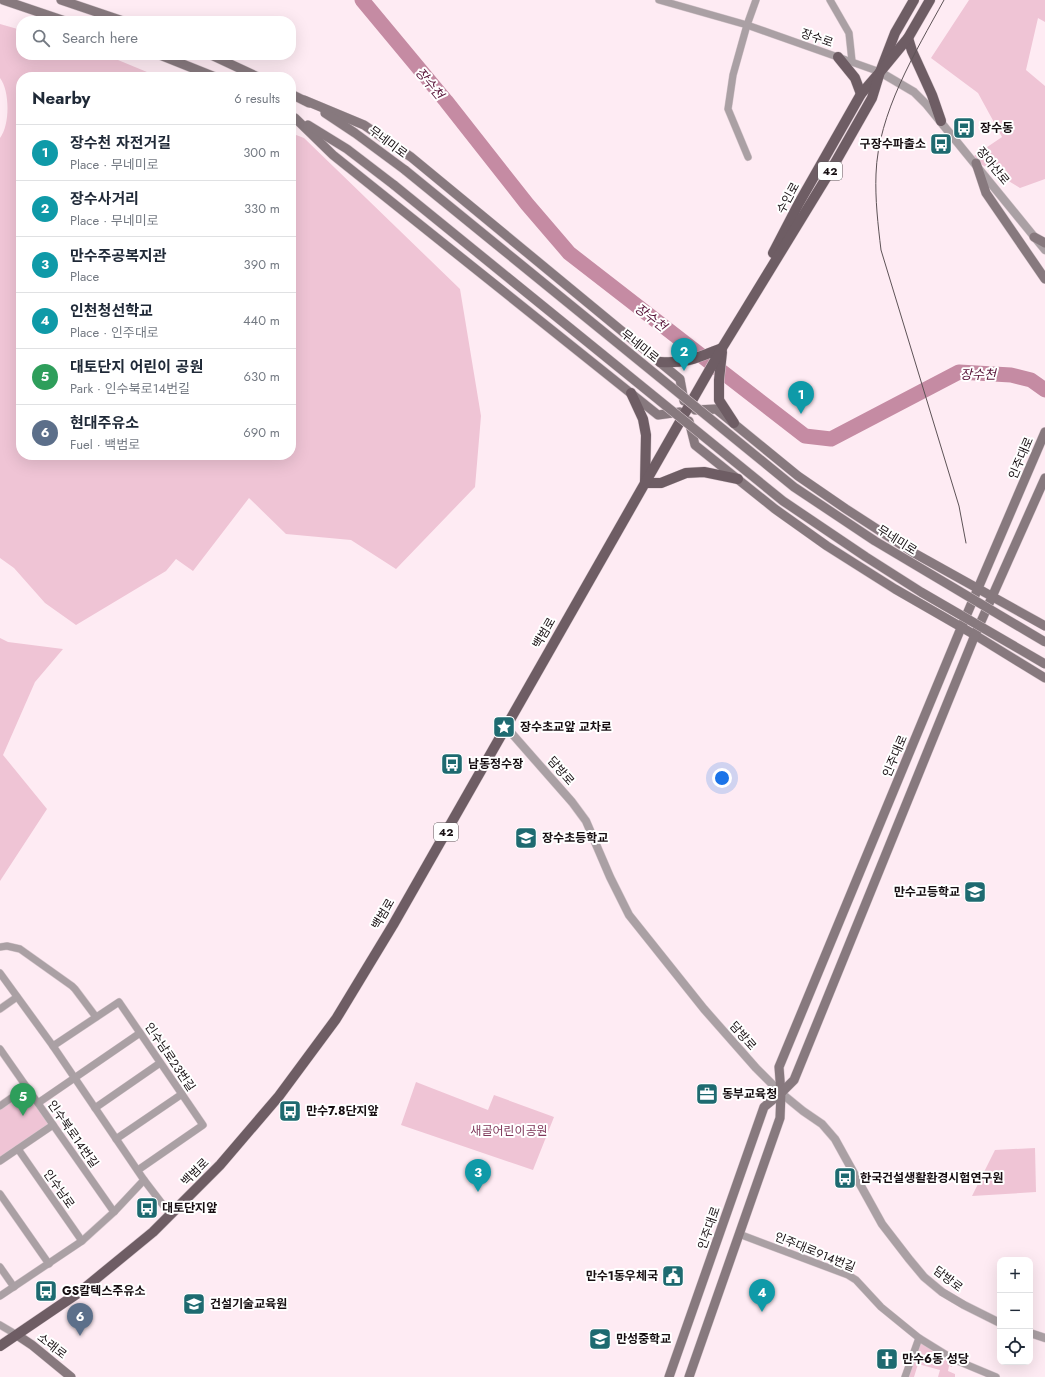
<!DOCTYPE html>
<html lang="en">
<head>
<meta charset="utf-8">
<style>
  :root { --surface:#fff; --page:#f2f2f3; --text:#1f2937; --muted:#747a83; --line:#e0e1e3; --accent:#0f766e }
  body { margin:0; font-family:Jost,"Noto Sans KR",sans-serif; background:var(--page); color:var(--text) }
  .controls { position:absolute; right:12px; bottom:12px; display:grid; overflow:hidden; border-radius:8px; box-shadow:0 4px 16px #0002 }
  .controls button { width:36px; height:36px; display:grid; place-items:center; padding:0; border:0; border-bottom:1px solid var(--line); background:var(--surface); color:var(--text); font:20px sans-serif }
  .you { position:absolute; left:722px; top:778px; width:14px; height:14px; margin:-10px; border:3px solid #fff; border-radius:50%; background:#1a73e8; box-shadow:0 0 0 6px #1a73e833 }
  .badge { display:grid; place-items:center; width:26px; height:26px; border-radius:50%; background:var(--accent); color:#fff; font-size:13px; font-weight:700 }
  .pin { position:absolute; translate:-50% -33px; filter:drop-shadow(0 1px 2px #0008) }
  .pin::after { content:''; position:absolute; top:21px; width:14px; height:12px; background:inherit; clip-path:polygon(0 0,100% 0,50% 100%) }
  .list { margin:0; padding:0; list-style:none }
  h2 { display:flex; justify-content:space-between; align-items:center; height:52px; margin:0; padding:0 16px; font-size:17px }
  h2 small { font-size:13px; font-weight:400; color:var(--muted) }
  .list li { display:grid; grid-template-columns:26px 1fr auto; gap:12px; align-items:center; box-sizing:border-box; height:56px; padding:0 16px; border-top:1px solid var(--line) }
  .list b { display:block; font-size:15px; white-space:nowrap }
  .list p { margin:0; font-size:13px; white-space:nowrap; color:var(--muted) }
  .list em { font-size:13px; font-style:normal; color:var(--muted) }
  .icon { flex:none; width:22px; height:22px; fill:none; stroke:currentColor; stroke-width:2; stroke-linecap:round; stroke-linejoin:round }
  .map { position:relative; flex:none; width:1045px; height:1377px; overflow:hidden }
  .search { position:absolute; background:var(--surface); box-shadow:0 4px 16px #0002; left:16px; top:16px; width:280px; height:44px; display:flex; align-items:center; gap:10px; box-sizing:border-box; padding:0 14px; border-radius:16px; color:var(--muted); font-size:15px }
  .panel { position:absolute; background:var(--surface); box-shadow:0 4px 16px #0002; left:16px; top:72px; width:280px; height:388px; border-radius:16px }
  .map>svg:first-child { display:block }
</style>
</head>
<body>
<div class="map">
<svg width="1045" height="1377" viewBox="0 0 1045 1377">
  <rect width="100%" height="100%" fill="#feebf3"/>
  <g fill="#efc4d5">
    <polygon points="969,0 1045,0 1045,22 1038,18 1026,70 1045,86 1045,179 1020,188 971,158 1002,137 978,93 931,58"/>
    <path d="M0,24l21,6v25h85l53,22h-138v378h270v-322l13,5 156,151 21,127 -6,71 -79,82 -45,-29 -65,-6 -37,-36 -56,73 -17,-12 -10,12 -90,54 -31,-22 -31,-35 -14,-10v-420c10,-13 10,-47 0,-60z"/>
    <polygon points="0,638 8,642 63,649 35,682 3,755 47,809 0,881"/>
    <polygon points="416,1082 488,1110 494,1095 554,1117 533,1170 401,1125"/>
    <polygon points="27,1087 53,1125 0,1161 0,1106"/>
    <polygon points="1035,1148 1036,1192 972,1196 995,1150"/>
    <polygon points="919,1342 954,1360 952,1367 949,1366 948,1371 955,1374 955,1377 938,1377 940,1370 918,1364 914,1377 907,1377"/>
  </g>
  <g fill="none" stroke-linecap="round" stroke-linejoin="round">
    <polyline stroke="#c58ba3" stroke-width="15" points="362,0 446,101 527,204 569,253 805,436 831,439 959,372 1011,375 1031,380 1045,390"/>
    <g stroke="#d9c8cf" stroke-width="8">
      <g id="minor">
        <polyline points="659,0 747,25 880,72"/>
        <polyline points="830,0 849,33 852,61"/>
        <polyline points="748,157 728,109 733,75 747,25 756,0"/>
        <polyline points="0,947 7,946 20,949 72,986 75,989 96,1017"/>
        <polyline points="0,973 53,1046 144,1180 170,1214"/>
        <polyline points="0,1009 17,997"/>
        <polyline points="53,1046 119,1002 203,1125 138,1170"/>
        <polyline points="0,1049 114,1212"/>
        <polyline points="38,1103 140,1033"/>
        <polyline points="0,1106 27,1087"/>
        <polyline points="95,1108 160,1063"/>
        <polyline points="116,1139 182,1094"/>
        <polyline points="18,1149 82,1241"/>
        <polyline points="0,1161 53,1125"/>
        <polyline points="0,1194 49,1264"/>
        <polyline points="739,1234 848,1275 856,1280 881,1307 919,1338 953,1359 996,1377"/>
        <polyline points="0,1267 14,1287"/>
        <polyline points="0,1296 82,1241 114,1212 144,1180"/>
        <polyline points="0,1325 17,1335"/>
        <polyline points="905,1377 919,1338"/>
      </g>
    </g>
    <g stroke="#d9c8cf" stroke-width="9">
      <g id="tertiary">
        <polyline points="880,72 914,92 926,104 1045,250"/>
        <polyline points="506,727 572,802 586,821 610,877 629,915 704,1009 756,1068 781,1093 803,1111 822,1124 835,1139 882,1224 909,1259 924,1277 942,1292 964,1305 1000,1323"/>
        <polyline points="1030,1333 1045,1338"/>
      </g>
    </g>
    <g stroke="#d9c8cf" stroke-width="10">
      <g id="secondary">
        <polyline points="3,0 65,21"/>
        <polyline points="61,0 123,21"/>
        <polyline points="160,55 215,77"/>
        <polyline points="211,55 258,77"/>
        <polyline points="291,94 309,103"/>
        <polyline points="304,100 364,125 411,157 680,379 684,401"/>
        <polyline points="325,113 355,133 405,170"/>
        <polyline points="295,118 333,155 658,415 680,412"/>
        <polyline points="308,125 347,149 394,185"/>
        <polyline points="976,163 986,193 1045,279"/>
        <polyline points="1034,237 1045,243"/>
        <polyline points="695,410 716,409 798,476 846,509 914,553 1045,626"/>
        <polyline points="689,421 695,445 775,509 827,546 895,589 975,635 1045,678"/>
        <polyline points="17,1335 32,1345 71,1377"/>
        <polyline points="669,1377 764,1107 781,1093 779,1067 961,628 1045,432"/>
        <polyline points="689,1377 780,1118 781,1093 794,1080 975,635 1045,478"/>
      </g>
    </g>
    <g stroke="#d9c8cf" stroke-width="11">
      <g id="primary">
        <polyline points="908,38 912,51 932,95 941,121"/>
        <polyline points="838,57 855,78 861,94"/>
        <polyline points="773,253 799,203 861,94 880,72 895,33 914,0"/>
        <polyline points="722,352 719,380 719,400 734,423"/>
        <path d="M660,362c26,2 39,-5 62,-14"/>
        <polyline points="631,393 643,419 646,435 645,483 661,483 686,473 704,472 738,479"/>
        <polyline points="0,1346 81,1291 153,1232 220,1165 279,1096 336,1019 393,925 722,348 831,170 872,98 880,72 908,38 930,0"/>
      </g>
    </g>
    <use href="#minor" stroke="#aaa0a4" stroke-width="7"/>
    <use href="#tertiary" stroke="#aaa0a4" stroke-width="8"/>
    <use href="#secondary" stroke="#87797e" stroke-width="9"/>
    <use href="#primary" stroke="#6e5d64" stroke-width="10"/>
    <path stroke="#5d5256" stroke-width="1" d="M944,0c-29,53 -66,113 -68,174 -1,25 2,51 5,76l78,256 7,37"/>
    <g stroke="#d9c8cf" stroke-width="10" stroke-linecap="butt">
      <g id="secondary-bridge">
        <polyline points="405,170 794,487 875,541 1045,642"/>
        <polyline points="394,185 783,501 866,557 921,592 1045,664"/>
      </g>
    </g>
    <use href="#secondary-bridge" stroke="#87797e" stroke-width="9"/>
  </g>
  <defs>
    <g id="bus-square" transform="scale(1.15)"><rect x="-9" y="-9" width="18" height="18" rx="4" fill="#1e6a70" stroke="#fff"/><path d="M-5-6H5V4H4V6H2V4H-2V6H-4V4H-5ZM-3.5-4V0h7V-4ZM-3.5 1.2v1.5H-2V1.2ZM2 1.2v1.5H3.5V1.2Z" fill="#fff"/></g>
    <g id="sight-square" transform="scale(1.15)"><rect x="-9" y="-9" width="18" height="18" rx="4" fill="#1e6a70" stroke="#fff"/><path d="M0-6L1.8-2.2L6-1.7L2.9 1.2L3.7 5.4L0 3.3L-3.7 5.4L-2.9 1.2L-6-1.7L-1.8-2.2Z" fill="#fff"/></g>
    <g id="school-square" transform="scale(1.15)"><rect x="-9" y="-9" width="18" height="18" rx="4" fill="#1e6a70" stroke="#fff"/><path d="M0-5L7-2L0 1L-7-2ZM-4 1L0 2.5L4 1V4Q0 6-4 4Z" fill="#fff"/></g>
    <g id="office-square" transform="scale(1.15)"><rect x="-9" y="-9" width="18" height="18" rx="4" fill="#1e6a70" stroke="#fff"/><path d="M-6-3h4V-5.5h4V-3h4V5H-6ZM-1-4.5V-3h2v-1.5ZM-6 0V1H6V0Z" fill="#fff"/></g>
    <g id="civic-square" transform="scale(1.15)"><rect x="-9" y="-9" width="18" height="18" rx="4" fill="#1e6a70" stroke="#fff"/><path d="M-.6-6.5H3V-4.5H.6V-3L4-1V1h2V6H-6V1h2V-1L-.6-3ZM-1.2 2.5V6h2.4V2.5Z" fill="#fff"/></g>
    <g id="church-square" transform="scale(1.15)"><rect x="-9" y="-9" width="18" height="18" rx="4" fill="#1e6a70" stroke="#fff"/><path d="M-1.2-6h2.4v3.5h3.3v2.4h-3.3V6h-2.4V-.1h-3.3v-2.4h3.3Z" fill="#fff"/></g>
  </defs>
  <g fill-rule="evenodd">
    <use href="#bus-square" x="964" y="128"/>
    <use href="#bus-square" x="941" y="144"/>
    <use href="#sight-square" x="504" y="727"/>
    <use href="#bus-square" x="452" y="764"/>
    <use href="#school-square" x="526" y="838"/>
    <use href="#school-square" x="975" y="892"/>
    <use href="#office-square" x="707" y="1094"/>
    <use href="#bus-square" x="290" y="1111"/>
    <use href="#bus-square" x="845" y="1178"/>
    <use href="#bus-square" x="147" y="1208"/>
    <use href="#civic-square" x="673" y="1276"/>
    <use href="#bus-square" x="46" y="1291"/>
    <use href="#school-square" x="194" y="1304"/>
    <use href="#school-square" x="600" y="1339"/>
    <use href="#church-square" x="887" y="1359"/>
  </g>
  <g text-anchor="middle" stroke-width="4" stroke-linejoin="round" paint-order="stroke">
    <g fill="#fff" stroke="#5c5658" stroke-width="1">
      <rect x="818" y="162" width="24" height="18" rx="3"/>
      <rect x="434" y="823" width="24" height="18" rx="3"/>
    </g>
    <g font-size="11" font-weight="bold" fill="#160e11">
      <text x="830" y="175">42</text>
      <text x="446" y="836">42</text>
    </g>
    <g font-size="12" fill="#160e11" stroke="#fff">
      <text transform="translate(817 38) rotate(19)" y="4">장수로</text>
      <text transform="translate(388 142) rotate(37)" y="4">무네미로</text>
      <text transform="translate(993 166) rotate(51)" y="4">장아산로</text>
      <text transform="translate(788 198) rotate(-61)" y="4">수인로</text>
      <text transform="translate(640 346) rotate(39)" y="4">무네미로</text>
      <text transform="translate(1021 458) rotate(-67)" y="4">인주대로</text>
      <text transform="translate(897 540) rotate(32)" y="4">무네미로</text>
      <text transform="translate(544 633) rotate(-60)" y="4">백범로</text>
      <text transform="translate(895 756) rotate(-67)" y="4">인주대로</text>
      <text transform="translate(561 771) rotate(49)" y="4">담방로</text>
      <text transform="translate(383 914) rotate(-60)" y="4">백범로</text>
      <text transform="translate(743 1036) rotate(49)" y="4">담방로</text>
      <text transform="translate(170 1057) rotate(56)" y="4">인수남로23번길</text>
      <text transform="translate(73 1134) rotate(55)" y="4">인수북로14번길</text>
      <text transform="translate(195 1172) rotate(-45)" y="4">백범로</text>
      <text transform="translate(59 1189) rotate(55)" y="4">인수남로</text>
      <text transform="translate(709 1228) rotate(-71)" y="4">인주대로</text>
      <text transform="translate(815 1252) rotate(22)" y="4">인주대로914번길</text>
      <text transform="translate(948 1279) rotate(38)" y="4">담방로</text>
      <text transform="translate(52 1346) rotate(38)" y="4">소래로</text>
    </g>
    <g font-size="12" font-weight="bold" fill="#160e11" stroke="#fff" text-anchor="start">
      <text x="980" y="132">장수동</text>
      <text x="926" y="148" text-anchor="end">구장수파출소</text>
      <text x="520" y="731">장수초교앞 교차로</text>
      <text x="468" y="768">남동정수장</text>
      <text x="542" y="842">장수초등학교</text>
      <text x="960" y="896" text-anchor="end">만수고등학교</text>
      <text x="722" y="1098">동부교육청</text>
      <text x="306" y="1115">만수7.8단지앞</text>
      <text x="860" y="1182">한국건설생활환경시험연구원</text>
      <text x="162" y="1212">대토단지앞</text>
      <text x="658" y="1280" text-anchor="end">만수1동우체국</text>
      <text x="62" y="1295">GS칼텍스주유소</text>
      <text x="210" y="1308">건설기술교육원</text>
      <text x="616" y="1343">만성중학교</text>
      <text x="902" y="1363">만수6동 성당</text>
    </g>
    <g font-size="12" fill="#7f375a" stroke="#fff">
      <text x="509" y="1135">새골어린이공원</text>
    </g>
    <g font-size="13" font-style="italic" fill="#551035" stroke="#fff">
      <text transform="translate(430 83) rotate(51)" y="5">장수천</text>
      <text transform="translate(651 317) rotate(38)" y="5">장수천</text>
      <text x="978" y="379">장수천</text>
    </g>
  </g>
</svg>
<div class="controls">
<button>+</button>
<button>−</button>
<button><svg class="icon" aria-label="locate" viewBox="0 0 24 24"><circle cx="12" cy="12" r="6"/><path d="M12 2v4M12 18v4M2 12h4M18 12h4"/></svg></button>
</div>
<div class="you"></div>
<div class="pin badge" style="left:801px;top:414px;background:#0f9aa8">1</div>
<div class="pin badge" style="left:684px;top:371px;background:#0f9aa8">2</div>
<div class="pin badge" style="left:478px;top:1192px;background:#0f9aa8">3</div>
<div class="pin badge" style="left:762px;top:1312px;background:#0f9aa8">4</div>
<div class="pin badge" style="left:23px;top:1116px;background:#2e9e5b">5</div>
<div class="pin badge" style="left:80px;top:1336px;background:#5c6f8a">6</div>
<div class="search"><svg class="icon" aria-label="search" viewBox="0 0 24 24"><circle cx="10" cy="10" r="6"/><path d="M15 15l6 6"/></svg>Search here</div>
<section class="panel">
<h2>Nearby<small>6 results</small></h2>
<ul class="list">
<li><span class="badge" style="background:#0f9aa8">1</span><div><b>장수천 자전거길</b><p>Place · 무네미로</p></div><em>300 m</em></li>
<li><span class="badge" style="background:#0f9aa8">2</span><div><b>장수사거리</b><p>Place · 무네미로</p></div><em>330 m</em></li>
<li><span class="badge" style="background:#0f9aa8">3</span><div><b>만수주공복지관</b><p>Place</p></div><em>390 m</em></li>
<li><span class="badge" style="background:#0f9aa8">4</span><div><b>인천청선학교</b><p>Place · 인주대로</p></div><em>440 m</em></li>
<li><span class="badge" style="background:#2e9e5b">5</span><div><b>대토단지 어린이 공원</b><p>Park · 인수북로14번길</p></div><em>630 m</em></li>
<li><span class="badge" style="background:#5c6f8a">6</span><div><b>현대주유소</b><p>Fuel · 백범로</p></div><em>690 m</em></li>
</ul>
</section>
</div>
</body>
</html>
